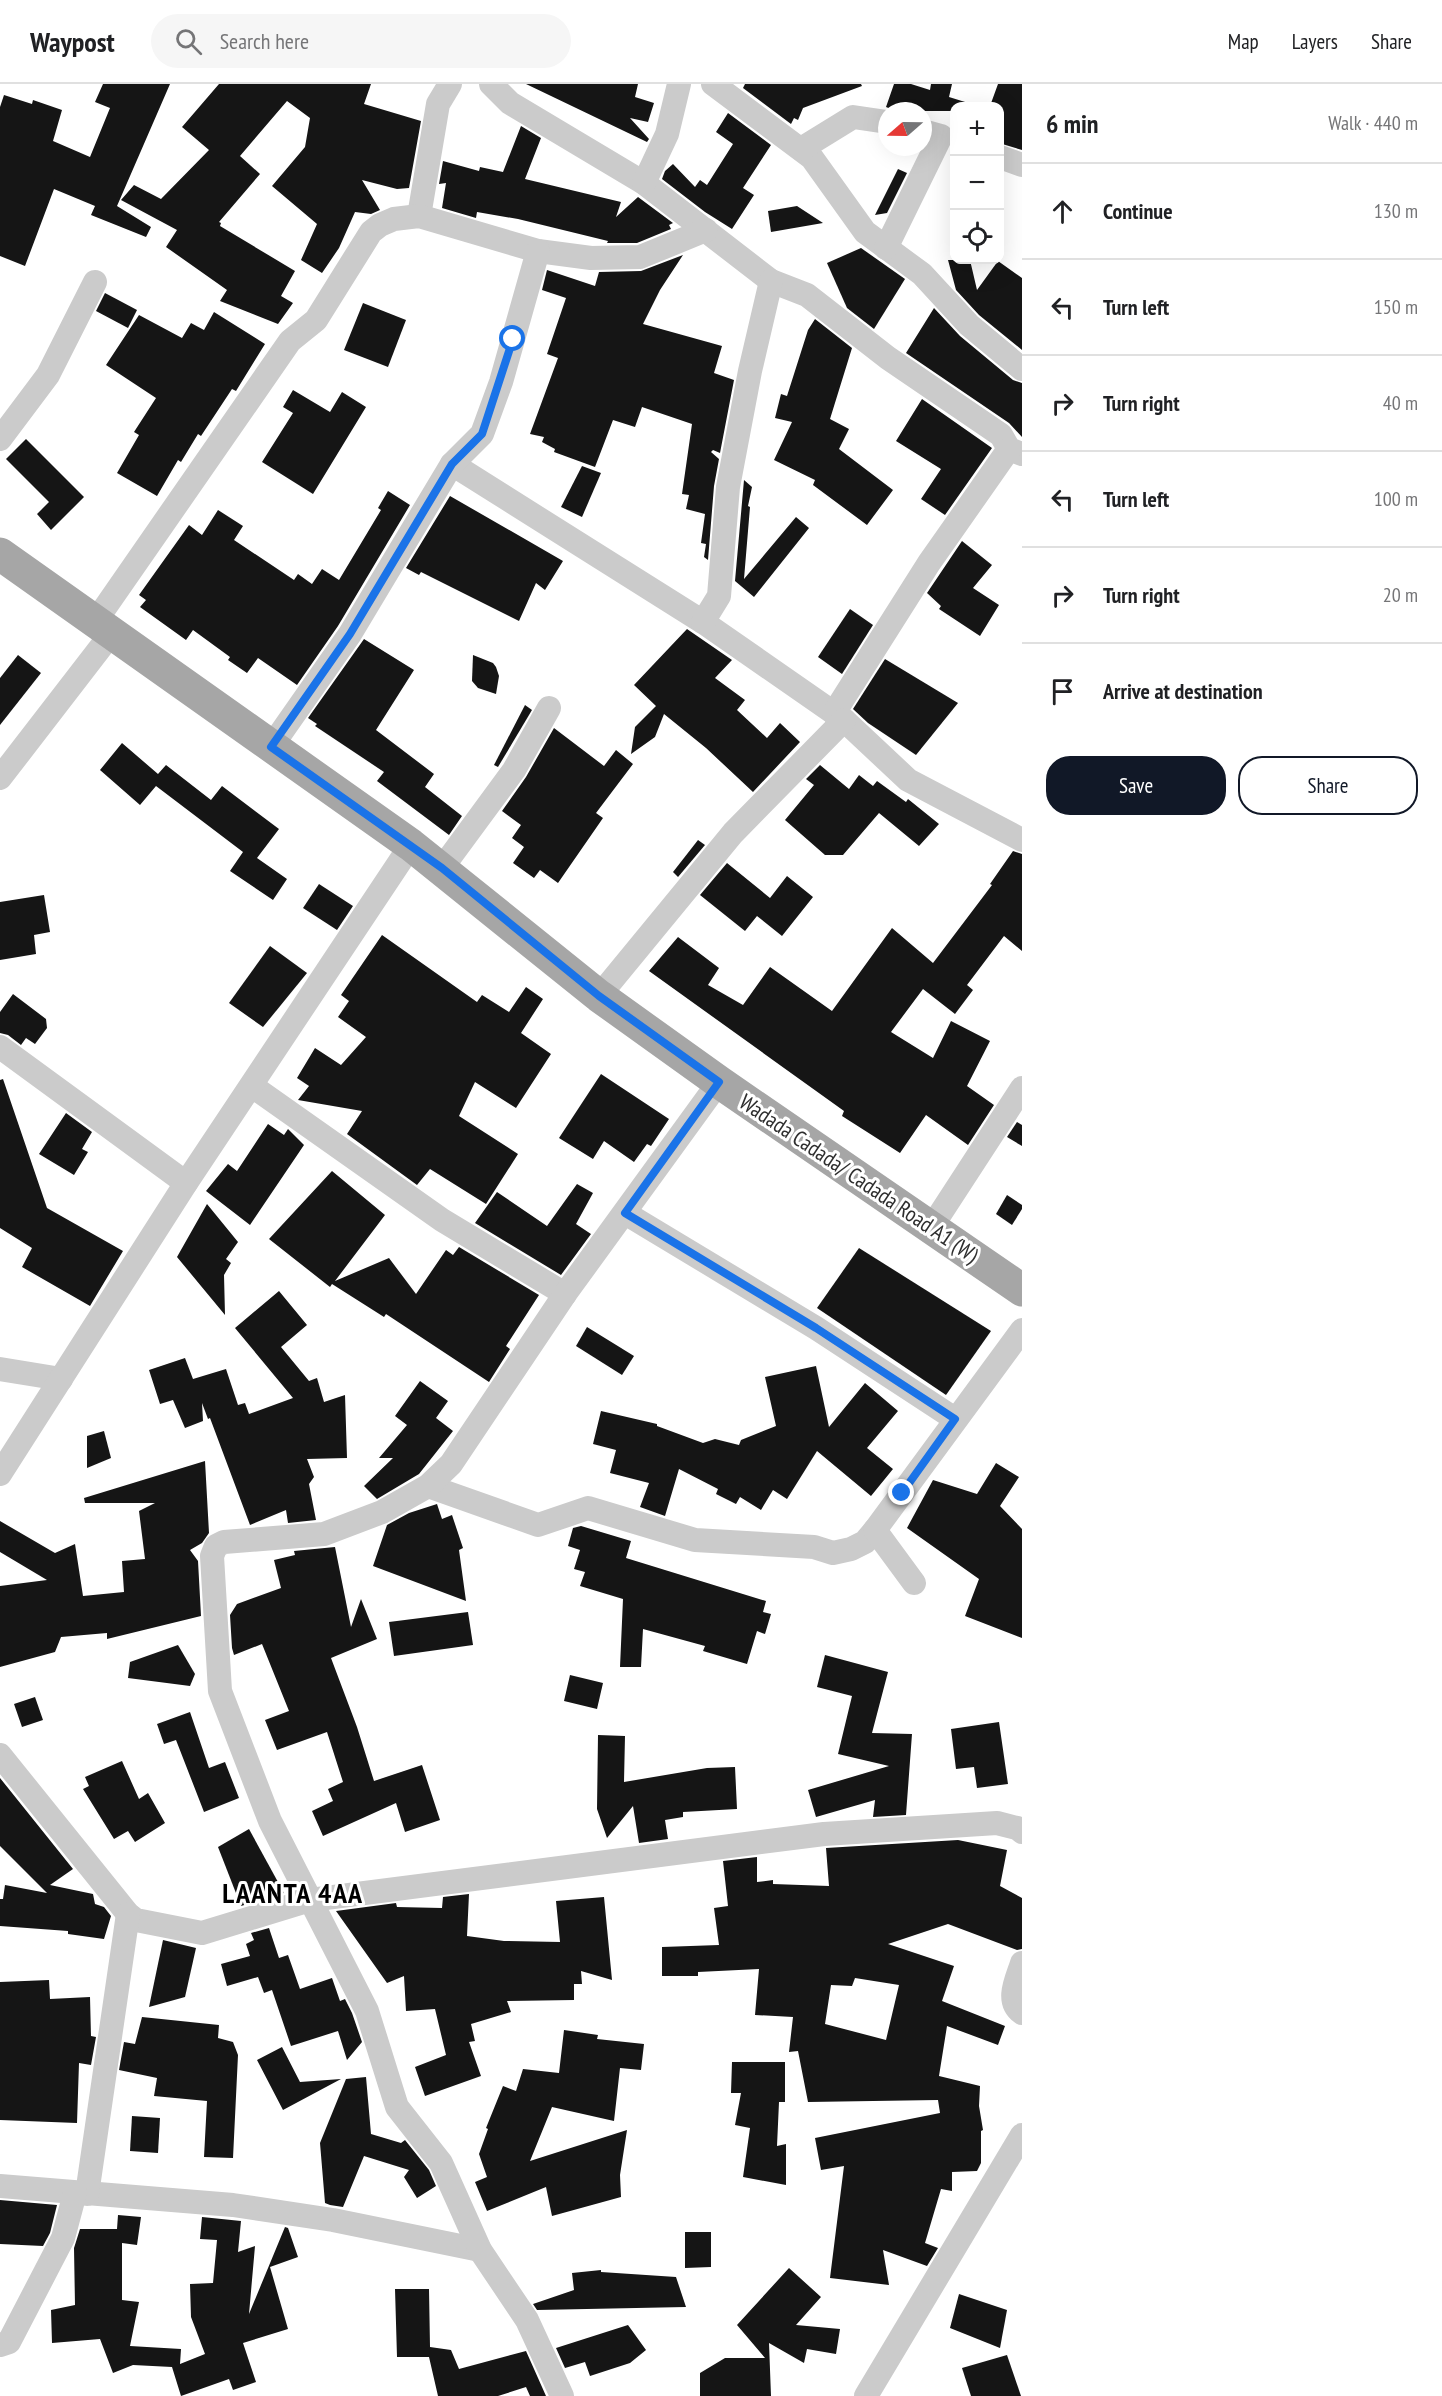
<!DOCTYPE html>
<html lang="en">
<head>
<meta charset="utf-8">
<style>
  :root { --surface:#fff; --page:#f6f6f6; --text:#202124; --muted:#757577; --line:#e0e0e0; --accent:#111827 }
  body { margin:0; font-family:"PT Sans Narrow",sans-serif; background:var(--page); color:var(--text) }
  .controls { position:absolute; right:18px; top:18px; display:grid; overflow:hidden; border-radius:12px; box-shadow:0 6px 24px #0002 }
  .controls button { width:54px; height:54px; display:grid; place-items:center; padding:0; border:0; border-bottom:2px solid var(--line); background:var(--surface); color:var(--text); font:30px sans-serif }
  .compass { position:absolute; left:878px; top:18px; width:54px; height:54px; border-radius:50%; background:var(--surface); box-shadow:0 6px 24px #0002; rotate:250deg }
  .stop { position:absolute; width:18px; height:18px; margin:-14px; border:4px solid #1a73e8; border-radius:50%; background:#fff }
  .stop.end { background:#1a73e8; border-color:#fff; box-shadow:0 2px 6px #0008 }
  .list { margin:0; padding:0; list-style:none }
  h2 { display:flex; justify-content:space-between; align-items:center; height:78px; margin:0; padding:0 24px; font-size:26px }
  h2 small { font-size:20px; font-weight:400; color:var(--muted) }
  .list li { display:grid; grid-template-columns:39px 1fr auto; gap:18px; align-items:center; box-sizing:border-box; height:96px; padding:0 24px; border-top:2px solid var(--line) }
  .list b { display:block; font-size:22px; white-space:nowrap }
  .list em { font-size:20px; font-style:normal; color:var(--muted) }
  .actions { display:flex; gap:12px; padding:18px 24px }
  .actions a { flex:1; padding:14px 0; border:2px solid var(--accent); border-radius:24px; text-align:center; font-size:21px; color:var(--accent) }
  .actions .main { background:var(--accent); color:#fff }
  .icon { flex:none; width:33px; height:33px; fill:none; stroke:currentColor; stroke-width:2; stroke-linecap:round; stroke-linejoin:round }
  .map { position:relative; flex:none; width:1022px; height:2312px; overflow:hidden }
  header { display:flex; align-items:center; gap:36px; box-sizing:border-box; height:84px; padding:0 30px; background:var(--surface); border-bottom:2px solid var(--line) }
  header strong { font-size:28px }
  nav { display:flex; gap:33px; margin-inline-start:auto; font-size:21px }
  .search { width:420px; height:54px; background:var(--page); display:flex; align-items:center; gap:15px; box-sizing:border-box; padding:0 21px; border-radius:33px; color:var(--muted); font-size:22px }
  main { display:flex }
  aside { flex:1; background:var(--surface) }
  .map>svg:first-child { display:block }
</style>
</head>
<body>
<header>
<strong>Waypost</strong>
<div class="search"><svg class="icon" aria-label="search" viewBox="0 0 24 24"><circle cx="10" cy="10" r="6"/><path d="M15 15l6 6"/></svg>Search here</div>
<nav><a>Map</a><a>Layers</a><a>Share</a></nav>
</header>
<main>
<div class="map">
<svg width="1022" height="2312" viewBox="0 0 1022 2312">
  <rect width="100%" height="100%" fill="#fff"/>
  <g fill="#151515" fill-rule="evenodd">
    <polygon points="103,0 170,0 117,122 151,143 146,153 91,131 95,122 54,105 25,182 0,172 0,23 4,11 32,20 33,16 62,26 53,57 90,73 110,24 95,18"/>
    <polygon points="219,0 371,0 364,20 421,37 409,104 397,105 362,96 380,126 371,130 355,128 339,164 322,189 301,176 317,140 272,102 305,63 310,34 287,17 240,72 260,90 219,138 221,139 220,142 295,187 281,212 293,219 278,240 220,217 227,206 166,163 177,146 121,116 134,101 161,115 209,66 182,43"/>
    <polygon points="526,0 638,0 635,13 654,19 648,38 630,34 649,55 647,58"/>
    <polygon points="745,0 861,0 862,2 803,24 798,36 794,34 791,40 743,4"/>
    <polygon points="894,0 911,0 930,6 931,0 952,0 949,13 978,22 954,22 954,27 896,27 886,23"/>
    <polygon points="998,0 1022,0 1022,66 999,59 999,22 990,22"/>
    <polygon points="728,29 771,61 743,104 754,111 732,145 705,128 662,95 665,87 673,80 695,103 700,96 707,101 733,60 716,48"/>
    <polygon points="521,42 541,54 525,95 621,118 616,133 638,113 673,139 669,141 671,145 637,159 607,159 608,157 518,135 477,128 476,134 442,124 446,99 439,100 443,77 479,87 480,83 503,88"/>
    <polygon points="898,85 907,89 887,129 875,131"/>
    <polygon points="797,122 823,139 771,148 768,127"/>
    <polygon points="861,164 905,195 874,245 847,224 827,179"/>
    <polygon points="683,171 660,206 643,240 722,262 714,289 734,296 720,369 713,366 711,368 719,375 714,402 708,476 704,473 706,460 701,459 705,430 686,425 689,411 682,410 692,340 642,323 635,343 613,336 595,383 554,368 555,365 542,358 544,353 530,350 558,274 547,270 566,214 542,206 547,186 595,202 599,188 641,187"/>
    <polygon points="948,176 970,176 977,206 998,177 1022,194 1022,266 979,231 956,206"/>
    <polygon points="105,209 137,226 128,244 96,227"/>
    <polygon points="363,219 406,236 388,283 344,266"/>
    <polygon points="934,224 960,252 1013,296 1022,299 1022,353 1009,339 906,269"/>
    <polygon points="214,228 265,260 236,307 232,305 201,352 198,350 181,378 178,376 157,412 117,389 139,351 134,348 156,314 106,281 139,231 182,254 191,239 204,246"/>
    <polygon points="815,235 852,264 830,335 849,345 839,365 893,406 867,441 813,401 815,396 774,376 792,338 775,334 781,310 787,312 808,246"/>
    <polygon points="293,306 330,328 342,308 366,323 313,410 262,378 293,329 283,323"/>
    <polygon points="922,315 992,364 945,431 921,415 941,385 896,357"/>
    <polygon points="26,355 84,413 51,446 37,430 49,418 6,375"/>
    <polygon points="582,382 601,389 582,433 561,423"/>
    <polygon points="744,396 752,403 748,422 750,423 744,495 796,433 809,444 754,513 735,497"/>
    <polygon points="388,407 410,421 338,542 297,601 258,574 247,589 228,576 230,573 193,546 186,556 140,523 146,516 139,511 189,441 202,451 218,426 243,442 234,456 294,496 298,490 312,500 322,485 339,496 381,426 378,424"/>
    <polygon points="450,412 563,477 545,506 536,499 519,537 421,488 419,491 406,484"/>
    <polygon points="962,457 992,481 973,504 999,521 980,552 939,525 941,522 927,509"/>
    <polygon points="850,525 873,541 842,590 818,573"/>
    <polygon points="687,545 732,576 715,594 745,616 737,626 767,654 780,639 800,658 753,708 706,664 664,630 655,653 631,670 635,643 656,622 634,601"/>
    <polygon points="364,555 414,586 376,646 434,690 425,703 462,732 449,751 377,697 384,688 315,642 317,640 308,634"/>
    <polygon points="18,571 41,589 0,641 0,594"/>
    <polygon points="473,571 493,579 496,583 499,592 496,610 478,604 472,597"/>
    <polygon points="885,575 958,619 916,671 868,639 853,625"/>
    <polygon points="525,621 532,626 498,683 494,681"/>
    <polygon points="554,644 604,682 616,666 633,680 596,729 603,734 558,799 540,786 534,794 513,779 524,763 512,754 521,741 502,727 526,693"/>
    <polygon points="122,659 158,690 166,681 211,716 222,702 279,745 257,774 287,795 273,816 230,787 243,768 156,702 140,721 100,686"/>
    <polygon points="820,681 849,705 859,691 873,702 877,697 906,718 908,715 939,740 919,762 879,729 843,771 825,771 785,736 814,701 806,695"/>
    <polygon points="698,756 705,761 678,793 673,788"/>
    <polygon points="1013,767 1022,770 1022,867 1004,852 967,901 973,906 955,930 923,905 891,948 933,974 951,937 990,957 967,1002 994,1021 968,1061 926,1031 900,1069 842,1032 844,1027 649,887 678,853 719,884 708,901 743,921 770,883 832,927 892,844 933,879 992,801 990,800"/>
    <polygon points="727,779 770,814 787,792 813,813 782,852 757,832 745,847 700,811"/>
    <polygon points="319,800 353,822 337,846 303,824"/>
    <polygon points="44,811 50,848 34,851 36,870 0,876 0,818"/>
    <polygon points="382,851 477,918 482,911 509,928 526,903 543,915 521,949 551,970 516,1024 475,998 459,1032 518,1070 486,1120 430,1085 417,1101 347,1050 362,1027 298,1016 309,1002 297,994 315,964 341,981 366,953 338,933 349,917 341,911"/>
    <polygon points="270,862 307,889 263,943 229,919"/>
    <polygon points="13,910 46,935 47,944 35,960 26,954 21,961 8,951 0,949 0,928"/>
    <polygon points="601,990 669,1035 651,1062 647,1060 634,1078 604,1057 593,1075 559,1054"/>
    <polygon points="3,995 47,1124 123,1167 90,1222 22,1183 32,1164 0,1144 0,996"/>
    <polygon points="66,1029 92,1048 82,1065 88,1068 74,1091 39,1070"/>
    <polygon points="1017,1038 1022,1041 1022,1062 1007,1053"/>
    <polygon points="268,1040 284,1051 288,1045 304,1061 250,1141 206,1107 228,1080 237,1087"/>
    <polygon points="332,1087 385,1131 335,1197 389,1174 416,1210 446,1166 453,1171 459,1163 539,1211 506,1262 510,1265 489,1298 386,1230 384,1233 332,1200 330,1203 269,1155"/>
    <polygon points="577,1100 593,1109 576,1140 591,1150 561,1191 475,1139 497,1108 547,1142"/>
    <polygon points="1007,1111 1022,1121 1022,1125 1012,1141 996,1130"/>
    <polygon points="207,1120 238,1158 226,1175 231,1179 224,1191 225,1231 177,1173"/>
    <polygon points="859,1164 991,1247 946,1311 817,1224"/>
    <polygon points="279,1207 307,1241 281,1263 309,1297 317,1294 324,1318 345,1311 347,1374 307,1375 314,1393 309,1400 316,1436 288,1439 286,1426 250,1441 210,1334 208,1335 202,1319 203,1337 185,1344 173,1316 160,1320 149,1286 185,1274 193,1295 226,1285 238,1321 245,1319 249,1330 293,1314 235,1244"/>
    <polygon points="587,1243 634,1272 622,1291 576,1262"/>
    <polygon points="816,1282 829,1343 865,1299 898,1327 867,1364 893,1385 871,1412 817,1367 787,1415 773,1406 761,1426 740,1413 736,1420 716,1410 718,1405 679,1385 665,1432 640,1423 649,1399 610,1389 616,1366 593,1360 601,1327 657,1340 657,1342 703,1359 715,1355 739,1361 741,1356 776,1342 765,1293"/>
    <polygon points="420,1297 448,1317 436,1334 453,1347 419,1390 377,1415 364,1402 393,1374 379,1374 407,1341 395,1332"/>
    <polygon points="104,1347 111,1374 87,1384 87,1352"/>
    <polygon points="205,1377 209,1449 202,1459 190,1466 198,1477 201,1532 107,1555 107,1549 61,1553 55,1568 0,1583 0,1502 47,1496 0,1468 0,1437 55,1469 75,1460 83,1512 124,1508 122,1477 145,1475 139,1427 155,1419 85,1419 84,1414"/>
    <polygon points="996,1379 1019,1393 1000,1422 1022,1445 1022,1554 965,1532 979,1495 907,1444 933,1396 977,1410"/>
    <polygon points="437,1420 442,1435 452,1431 463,1464 459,1466 466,1517 373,1482 387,1441 409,1429"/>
    <polygon points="581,1442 631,1457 626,1474 766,1517 763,1528 771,1530 765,1550 757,1547 747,1580 703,1567 705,1562 643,1545 641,1583 620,1583 623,1515 580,1502 585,1488 574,1485 580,1466 568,1462 573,1444"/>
    <polygon points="335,1463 351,1543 361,1515 377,1555 331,1574 357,1643 374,1697 422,1681 440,1736 405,1748 396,1719 323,1752 312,1727 333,1717 328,1705 343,1698 327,1648 277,1666 265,1636 289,1627 262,1560 234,1571 232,1564 230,1531 237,1520 281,1504 274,1476 295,1471 294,1467"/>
    <polygon points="468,1528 473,1561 394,1572 389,1538"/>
    <polygon points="178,1561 195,1590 190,1602 128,1594 130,1578"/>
    <polygon points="825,1571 888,1588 872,1649 912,1650 906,1731 873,1733 875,1716 816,1733 808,1706 889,1682 838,1670 852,1612 817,1603"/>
    <polygon points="570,1591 603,1599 597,1625 564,1617"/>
    <polygon points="35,1613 43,1636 22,1643 14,1620"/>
    <polygon points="190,1628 209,1684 225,1678 239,1714 204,1728 176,1656 164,1660 157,1640"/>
    <polygon points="999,1638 1008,1700 977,1704 974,1683 956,1685 951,1645"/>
    <polygon points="598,1651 625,1652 624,1698 707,1684 735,1683 737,1725 683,1728 683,1733 665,1736 668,1755 639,1759 633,1722 607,1754 597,1725"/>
    <polygon points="122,1677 139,1715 148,1709 165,1739 135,1758 128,1747 114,1755 83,1705 89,1702 85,1693"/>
    <polygon points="0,1694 73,1785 50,1801 93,1810 95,1820 104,1823 111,1832 104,1855 68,1850 68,1847 0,1842 0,1815 3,1815 5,1801 47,1809 0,1762"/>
    <polygon points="249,1745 284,1809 241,1822 218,1763"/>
    <path d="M958,1756l49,10 -7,36 22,12v51l-5,1 -69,-26 -60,20 66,22 -12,35 63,25 -7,19 -51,-19 -8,50 41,10 -1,20 4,24 -2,1v32l-4,8 -25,1v19l-11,-2 -16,54 13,5 -11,18 -44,-16 6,35 -59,-7 14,-112 -23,4 -6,-32 125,-25 -2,-13 -130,2 -10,-51 -9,1 4,-35 -38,-2 4,-46 -61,3v4h-36v-29l57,-2 -5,-37 14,-2 -5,-45 34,-4v25l16,-2v4l56,2 -3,-38zM855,1894l44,7 -13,55 -61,-16 6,-39 21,1z"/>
    <polygon points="469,1810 467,1852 504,1857 560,1858 556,1817 604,1813 612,1896 581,1887 582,1900 574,1900 574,1916 507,1917 511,1928 471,1940 475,1957 469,1958 481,1992 425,2012 415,1983 446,1971 435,1925 406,1927 404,1892 387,1899 336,1827 396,1819 397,1823 442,1824 443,1813"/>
    <polygon points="269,1844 279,1874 288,1871 300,1905 332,1894 340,1917 345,1915 352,1929 362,1958 347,1976 338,1947 291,1962 272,1906 264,1909 258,1893 227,1902 221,1880 250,1872 246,1860 254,1856 251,1849"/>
    <polygon points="163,1856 196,1864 185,1913 149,1923"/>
    <polygon points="49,1896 50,1915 90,1913 91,1952 96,1953 91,1981 79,1979 77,2039 0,2036 0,1898"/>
    <polygon points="142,1933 219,1941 218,1954 233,1958 238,1971 233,2074 204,2073 207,2017 154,2012 157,1994 119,1986 124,1958 135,1960"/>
    <polygon points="564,1946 598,1951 597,1955 644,1960 641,1986 620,1984 614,2037 552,2023 530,2077 627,2046 620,2091 621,2113 552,2132 546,2103 487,2127 475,2098 487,2093 479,2070 488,2045 486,2044 503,2002 516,2007 523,1985 559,1989"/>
    <polygon points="282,1963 300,1998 341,1995 283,2026 257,1976"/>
    <polygon points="732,1978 785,1978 785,2018 779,2018 777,2062 786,2060 786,2101 743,2093 750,2044 735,2041 741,2009 731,2009"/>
    <polygon points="366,1993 371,2050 401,2059 405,2056 429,2086 436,2102 417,2114 404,2093 409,2086 364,2072 343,2123 330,2121 325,2119 320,2059 346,1995"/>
    <polygon points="132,2032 160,2034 158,2069 130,2067"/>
    <polygon points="0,2116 57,2121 50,2149 43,2162 0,2160"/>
    <polygon points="118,2131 141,2133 137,2161 122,2159 122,2216 139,2218 130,2262 181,2265 180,2280 205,2270 191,2233 190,2200 213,2199 217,2156 200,2155 202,2133 241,2137 238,2168 255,2162 249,2230 285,2143 288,2144 298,2173 270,2183 288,2245 243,2259 256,2298 233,2306 229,2295 181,2312 172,2283 133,2281 113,2289 100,2255 52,2259 51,2226 75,2221 74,2164 80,2145 117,2145"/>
    <polygon points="685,2148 711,2148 711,2183 685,2184"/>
    <polygon points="789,2184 821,2213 796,2241 840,2245 836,2270 807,2265 804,2279 769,2259 771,2312 700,2312 700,2289 725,2274 765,2274 737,2241"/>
    <polygon points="601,2186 601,2188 676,2193 686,2223 537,2226 533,2220 574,2206 572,2189"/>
    <polygon points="395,2205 429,2205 430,2263 451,2266 459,2285 526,2267 546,2312 530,2312 526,2303 498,2312 438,2312 429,2273 397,2273"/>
    <polygon points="959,2210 1007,2226 1000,2264 950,2244"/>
    <polygon points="628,2241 646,2266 630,2279 590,2292 585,2278 565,2284 556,2264"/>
    <polygon points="1007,2271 1021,2312 971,2312 962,2284"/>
  </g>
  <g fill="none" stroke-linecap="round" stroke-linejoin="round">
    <g stroke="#cbcbcb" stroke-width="24">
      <polyline points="491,0 510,19 644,99 771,197 807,211 888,274 1001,351 1009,365 1022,370"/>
      <polyline points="713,0 812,74 865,148 922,190 969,241 1022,285"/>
      <polyline points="801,65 853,33 887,38"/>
      <polyline points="1000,73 1022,81"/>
      <polyline points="644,99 667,50 679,0"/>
      <polyline points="419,132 438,20 450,0"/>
      <polyline points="886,164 941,52 923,47"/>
      <polyline points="0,355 48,291 95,198"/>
      <polyline points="452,380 703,538 844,636 908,696 1022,756"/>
      <polyline points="95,538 290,257 316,236 371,148 380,141 394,135 419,132 538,167 591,174 640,173 706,146"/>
      <polyline points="703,538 719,512 728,403 750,287 771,197"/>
      <polyline points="834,629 929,479 1009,365"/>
      <polyline points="271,663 350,550 452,380 482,350 501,298 538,167"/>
      <polyline points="0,694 111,550"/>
      <polyline points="442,784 514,686 549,624"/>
      <polyline points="599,912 733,749 844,636"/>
      <polyline points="0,963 186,1099"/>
      <polyline points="252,1002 442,1136 565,1210"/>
      <polyline points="625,1129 816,1244 955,1335"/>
      <polyline points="931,1144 1022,1004"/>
      <polyline points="0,1285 61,1295"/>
      <polyline points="0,1390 186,1099 411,761"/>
      <polyline points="428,1402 538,1441 588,1424 695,1456 814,1463 833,1469 851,1465 865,1458 875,1446"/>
      <polyline points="914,1499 875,1446 1022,1246"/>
      <polyline points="0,1671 128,1830 136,1836 202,1849 310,1816 824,1750 997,1739 1017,1744 1022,1748"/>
      <path d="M1022,1879c-5,16 -17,38 0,50"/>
      <polyline points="0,2102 233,2121 333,2136 480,2166"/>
      <polyline points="87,2110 128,1830"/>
      <polyline points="0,2261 9,2258 63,2154 75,2109"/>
      <polyline points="562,2312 527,2236 480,2166 441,2079 397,2023 367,1927 270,1737 220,1607 212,1472 216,1462 224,1458 324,1450 382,1428 428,1402 451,1380 565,1210 719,998"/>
      <polyline points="866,2312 1022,2051"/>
    </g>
    <polyline stroke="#a6a6a6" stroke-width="33" points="0,470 411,761 599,912 719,998 1022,1206"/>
  </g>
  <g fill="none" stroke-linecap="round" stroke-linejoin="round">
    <polyline stroke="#1a73e8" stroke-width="8" points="513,255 482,350 452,380 350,550 271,663 442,784 599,912 719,998 625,1129 816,1244 955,1335 902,1409"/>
  </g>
  <g text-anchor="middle" stroke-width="6" stroke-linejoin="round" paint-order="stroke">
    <g font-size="22" fill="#2e2e2e" stroke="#fff">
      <text transform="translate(859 1094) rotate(34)" y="8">Wadada Cadada/ Cadada Road A1 (W)</text>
    </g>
    <g font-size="28" font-weight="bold" letter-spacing="1.5" fill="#000" stroke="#fff">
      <text x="293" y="1819">LAANTA 4AA</text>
    </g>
  </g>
</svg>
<div class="controls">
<button>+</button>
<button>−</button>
<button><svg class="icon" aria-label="locate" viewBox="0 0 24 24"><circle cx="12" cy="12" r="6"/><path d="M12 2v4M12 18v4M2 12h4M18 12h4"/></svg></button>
</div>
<svg class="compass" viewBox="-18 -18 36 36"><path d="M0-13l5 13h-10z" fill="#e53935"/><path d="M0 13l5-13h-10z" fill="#757577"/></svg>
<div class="stop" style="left:513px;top:255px"></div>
<div class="stop end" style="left:902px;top:1409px"></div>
</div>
<aside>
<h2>6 min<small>Walk · 440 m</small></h2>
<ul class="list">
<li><svg class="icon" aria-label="ahead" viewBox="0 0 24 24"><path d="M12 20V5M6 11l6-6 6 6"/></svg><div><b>Continue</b></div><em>130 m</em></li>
<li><svg class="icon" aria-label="left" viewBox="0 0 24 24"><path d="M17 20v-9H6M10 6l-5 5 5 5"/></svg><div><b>Turn left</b></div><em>150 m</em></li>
<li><svg class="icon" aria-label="right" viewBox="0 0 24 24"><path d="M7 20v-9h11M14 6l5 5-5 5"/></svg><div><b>Turn right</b></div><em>40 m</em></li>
<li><svg class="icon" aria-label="left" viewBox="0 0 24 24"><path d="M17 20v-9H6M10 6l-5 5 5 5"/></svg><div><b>Turn left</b></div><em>100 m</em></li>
<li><svg class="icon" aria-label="right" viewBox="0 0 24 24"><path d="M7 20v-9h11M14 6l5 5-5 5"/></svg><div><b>Turn right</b></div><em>20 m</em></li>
<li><svg class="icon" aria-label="arrive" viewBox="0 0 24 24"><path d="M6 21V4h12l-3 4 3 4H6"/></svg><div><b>Arrive at destination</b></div></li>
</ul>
<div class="actions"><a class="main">Save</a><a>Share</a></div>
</aside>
</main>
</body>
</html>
